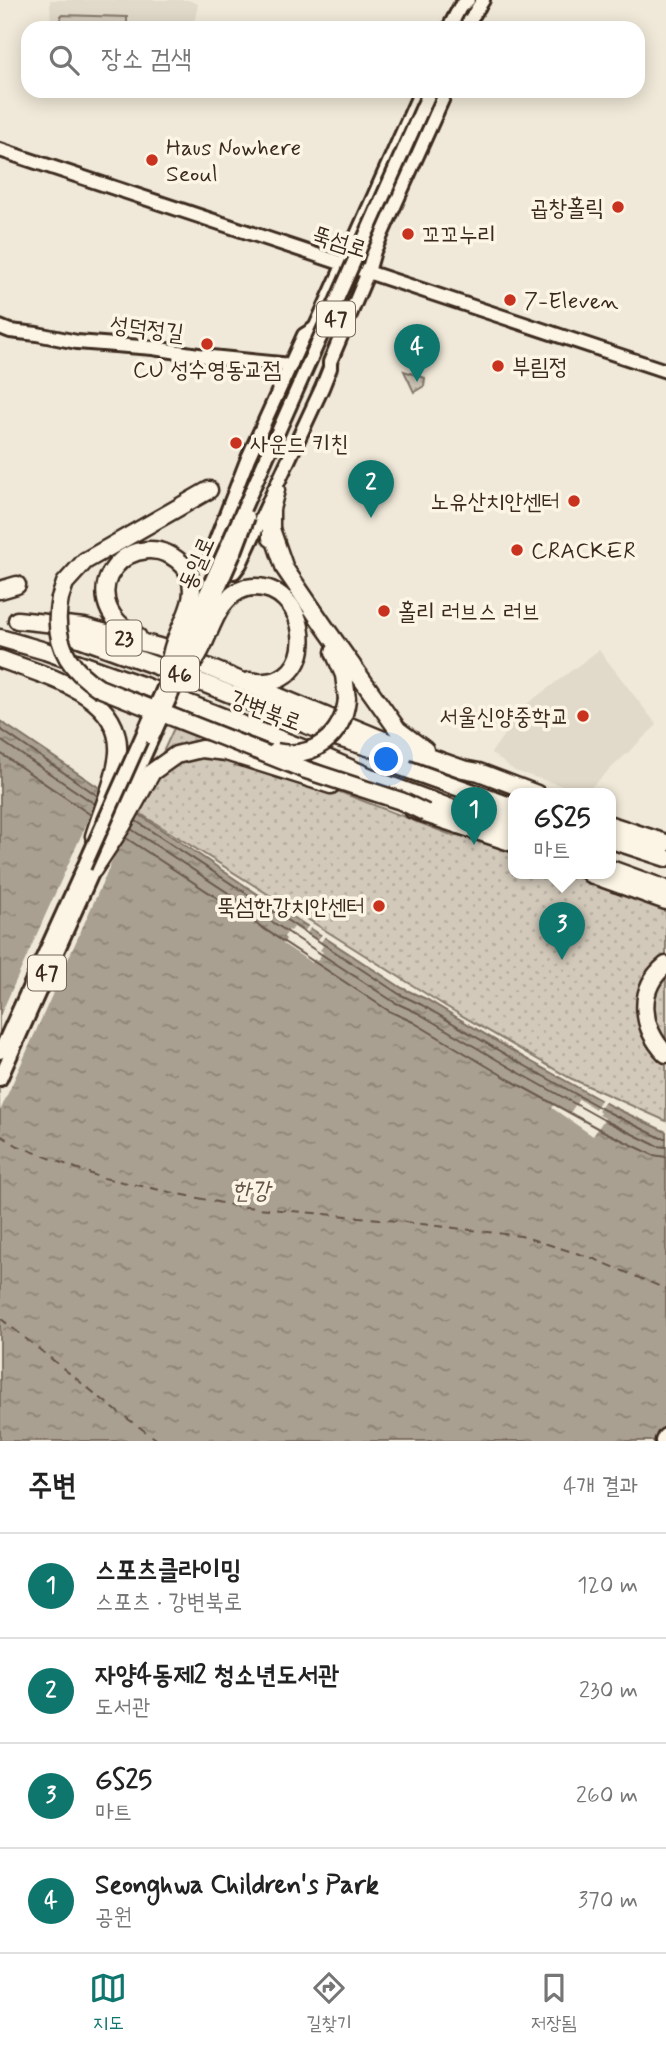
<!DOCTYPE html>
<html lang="ko">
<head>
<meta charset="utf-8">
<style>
  :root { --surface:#fff; --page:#f2f2f2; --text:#222; --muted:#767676; --line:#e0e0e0; --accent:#0f766e }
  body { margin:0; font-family:Mynerve,"Poor Story",sans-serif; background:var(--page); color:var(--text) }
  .you { position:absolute; left:387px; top:760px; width:24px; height:24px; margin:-18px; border:5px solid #fff; border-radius:50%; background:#1a73e8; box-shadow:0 0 0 10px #1a73e833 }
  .badge { display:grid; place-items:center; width:46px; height:46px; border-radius:50%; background:var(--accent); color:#fff; font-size:23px; font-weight:700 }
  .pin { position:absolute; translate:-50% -58px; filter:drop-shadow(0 2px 4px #0008) }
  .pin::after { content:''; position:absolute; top:37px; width:24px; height:21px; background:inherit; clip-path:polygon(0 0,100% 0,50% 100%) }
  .popup { position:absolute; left:508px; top:788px; width:108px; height:91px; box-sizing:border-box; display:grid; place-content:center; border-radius:14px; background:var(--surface); filter:drop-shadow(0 2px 5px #0005); font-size:23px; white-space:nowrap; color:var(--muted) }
  .popup b { font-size:26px; color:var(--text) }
  .popup::after { content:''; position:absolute; left:50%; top:100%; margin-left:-14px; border:14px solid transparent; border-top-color:var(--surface) }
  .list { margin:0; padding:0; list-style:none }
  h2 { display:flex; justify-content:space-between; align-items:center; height:91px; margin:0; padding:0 28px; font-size:30px }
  h2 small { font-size:23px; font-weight:400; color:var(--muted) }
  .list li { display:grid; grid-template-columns:46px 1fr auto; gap:21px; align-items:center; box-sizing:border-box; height:105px; padding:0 28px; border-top:2px solid var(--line) }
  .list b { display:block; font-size:26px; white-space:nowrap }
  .list p { margin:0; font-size:23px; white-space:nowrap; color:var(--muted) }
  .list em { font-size:23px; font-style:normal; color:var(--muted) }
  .icon { flex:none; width:38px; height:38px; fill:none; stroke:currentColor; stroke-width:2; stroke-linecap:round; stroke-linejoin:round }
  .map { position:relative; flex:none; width:666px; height:1441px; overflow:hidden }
  .search { position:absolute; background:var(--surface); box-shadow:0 4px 18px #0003; left:21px; right:21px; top:21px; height:77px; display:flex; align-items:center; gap:18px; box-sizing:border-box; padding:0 24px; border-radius:21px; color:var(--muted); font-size:26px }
  .sheet { height:511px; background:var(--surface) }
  nav { display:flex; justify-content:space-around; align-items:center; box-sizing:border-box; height:98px; border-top:2px solid var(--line); background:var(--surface); font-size:19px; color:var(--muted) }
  nav a { display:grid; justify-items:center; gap:4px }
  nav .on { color:var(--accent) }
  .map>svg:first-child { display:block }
</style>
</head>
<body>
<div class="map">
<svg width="666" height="1441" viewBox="0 0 666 1441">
  <defs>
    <pattern id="park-dots" width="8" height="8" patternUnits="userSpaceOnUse" patternTransform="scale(1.75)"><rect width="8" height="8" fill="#d2c9ba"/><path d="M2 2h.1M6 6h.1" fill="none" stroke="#b5ad9f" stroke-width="1.8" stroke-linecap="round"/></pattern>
    <pattern id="water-ripples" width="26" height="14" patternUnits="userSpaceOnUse" patternTransform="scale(1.75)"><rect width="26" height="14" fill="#aaa091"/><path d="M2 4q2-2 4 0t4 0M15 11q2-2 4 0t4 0" fill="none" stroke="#8c8376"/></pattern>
  </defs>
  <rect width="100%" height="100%" fill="#f0e9d9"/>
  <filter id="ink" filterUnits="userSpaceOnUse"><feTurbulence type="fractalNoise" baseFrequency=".0143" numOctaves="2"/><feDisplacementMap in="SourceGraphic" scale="14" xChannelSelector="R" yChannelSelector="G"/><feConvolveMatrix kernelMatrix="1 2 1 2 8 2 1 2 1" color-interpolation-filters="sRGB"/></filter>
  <g filter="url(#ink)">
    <g fill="#e1d9c9">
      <polygon points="50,0 188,0 198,4 193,28 51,28"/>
      <polygon points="599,650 657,725 585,793 515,771 491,753 523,707"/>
    </g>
    <polygon fill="#d2c9ba" stroke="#867a6c" stroke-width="2" points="61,15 127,17 127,28 61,28"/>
    <g fill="url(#park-dots)" stroke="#867a6c" stroke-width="2">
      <polygon points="404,371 425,378 424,386 414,392"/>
      <polygon points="174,728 454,836 458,833 513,852 513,874 568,874 666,908 666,1121 570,1078 447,1007 136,811"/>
    </g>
    <polygon fill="url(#water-ripples)" stroke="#7e7163" stroke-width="2" points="0,721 247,887 402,988 426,999 523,1057 611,1106 666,1132 666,1441 0,1441"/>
    <g fill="#f0e9d9">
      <polygon points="103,787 136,808 0,1111 0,1016"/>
      <polygon points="309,925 311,926 307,934 317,941 323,933 326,935 320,943 323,946 320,950 323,952 317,961 314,959 312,963 283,944 286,939 284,937 289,930 291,931 294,927 303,933"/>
      <polygon points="603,1097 606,1099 598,1111 600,1113 599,1115 605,1118 593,1136 552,1108 555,1104 570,1113 579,1099 595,1109"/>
    </g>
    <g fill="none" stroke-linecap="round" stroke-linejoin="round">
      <g stroke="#67594c" stroke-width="2">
        <polyline points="0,729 98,796"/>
        <polyline points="0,740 95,804"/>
        <polyline points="0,753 91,815"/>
        <polyline points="136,821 399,994 422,1005 520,1063 608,1112 661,1138 666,1138"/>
        <polyline points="131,829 394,1002 418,1013 516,1071 604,1120 657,1146 666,1147"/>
        <polyline points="126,838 389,1011 413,1022 510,1080 599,1129 653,1155 666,1157"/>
      </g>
      <g stroke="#625346" stroke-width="2" stroke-dasharray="9 7" stroke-linecap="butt">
        <polyline points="0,1135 18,1146 99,1177 236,1206 380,1219 521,1236 592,1258 666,1289"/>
        <polyline points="0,1318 118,1412 159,1441"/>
      </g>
      <g stroke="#3b2a1e" stroke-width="18">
        <g id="secondary">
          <polyline points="0,150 666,371"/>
          <polyline points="0,327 10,331 37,334 77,342 153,348 211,357 291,365"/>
        </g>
      </g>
      <g stroke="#3b2a1e" stroke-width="18">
        <g id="primary">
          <polyline points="449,28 460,7 468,0"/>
          <polyline points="465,28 483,0"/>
          <path d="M315,328l-11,7 -56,123 -37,95c-1,12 12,17 23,19l6,-8 82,-176 8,-20v-6l38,-90 6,-21 72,-160"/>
          <polyline points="313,333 421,91"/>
          <polyline points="107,839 152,738"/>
          <polyline points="0,1052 84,867"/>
          <polyline points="0,1079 97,862"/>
        </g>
      </g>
      <g stroke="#3b2a1e" stroke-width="21">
        <g id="highway">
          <polyline points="271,529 285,569 324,626 398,730 425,750"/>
          <polyline points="271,538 271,509 276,490"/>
          <path d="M246,588c66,-12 80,107 4,93"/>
          <polyline points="0,590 17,585"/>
          <polyline points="60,598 65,583 85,561 209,490"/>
          <polyline points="17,620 84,627 159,647 398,746 463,769 479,772 537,794"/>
          <polyline points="60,631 193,679 339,738 403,758"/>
          <path d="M138,637c-76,-41 -2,-122 47,-70"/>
          <polyline points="0,638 45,651 144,686 320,755 384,783 513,831"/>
          <polyline points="334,652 344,675 347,699"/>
          <path d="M0,659c44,17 122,34 118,94 -2,26 -16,57 -24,83"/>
          <polyline points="387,762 513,807"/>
          <polyline points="469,804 513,819"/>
          <polyline points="413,810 513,843"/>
          <polyline points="611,825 666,843"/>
          <polyline points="611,840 666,858"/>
          <polyline points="611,869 666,889"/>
          <polyline points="93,870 122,826 152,772 176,755 201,749 226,752 331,785"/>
          <polyline points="590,874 666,901"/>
          <path d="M666,965c-30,24 -25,63 0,89"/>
          <polyline points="664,1441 666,1437"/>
        </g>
      </g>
      <use href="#secondary" stroke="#fcf5e5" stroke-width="12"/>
      <use href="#primary" stroke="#fcf5e5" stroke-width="12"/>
      <use href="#highway" stroke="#fcf5e5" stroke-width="16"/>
      <g stroke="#3b2a1e" stroke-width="18" stroke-linecap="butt">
        <g id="primary-bridge">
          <polyline points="152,738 236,549 248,517"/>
          <polyline points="84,867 430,91"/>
        </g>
      </g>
      <g stroke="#3b2a1e" stroke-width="21" stroke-linecap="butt">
        <g id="highway-bridge">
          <path d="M60,598c-8,39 5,69 39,90l207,82 95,31 25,12"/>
          <path d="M169,674c1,-7 1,-16 3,-23 7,-29 32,-53 13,-84"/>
          <path d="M179,677c5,-5 11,-11 16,-17 17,-25 19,-62 51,-72"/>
          <path d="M276,752c37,8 67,-16 71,-53"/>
        </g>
      </g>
      <use href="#primary-bridge" stroke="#fcf5e5" stroke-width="12"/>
      <use href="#highway-bridge" stroke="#fcf5e5" stroke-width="16"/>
    </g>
  </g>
  <g fill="#c8321e" stroke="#fcf5e5" stroke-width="2.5">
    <circle cx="152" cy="160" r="7"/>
    <circle cx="618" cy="207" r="7"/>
    <circle cx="408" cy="234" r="7"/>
    <circle cx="510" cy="300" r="7"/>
    <circle cx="207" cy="344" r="7"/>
    <circle cx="498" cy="366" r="7"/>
    <circle cx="236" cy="443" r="7"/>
    <circle cx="574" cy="501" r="7"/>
    <circle cx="517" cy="550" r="7"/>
    <circle cx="384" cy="611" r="7"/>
    <circle cx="583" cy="716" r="7"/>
    <circle cx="379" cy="906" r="7"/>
  </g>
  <g text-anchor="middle" stroke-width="7" stroke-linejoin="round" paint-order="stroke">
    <g fill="#fcf5e5" stroke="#75675a" stroke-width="2">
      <rect x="317" y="301.5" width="38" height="35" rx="5"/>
      <rect x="106.5" y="620.5" width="35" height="35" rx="5"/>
      <rect x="161" y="656.5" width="38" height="35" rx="5"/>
      <rect x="28" y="955.5" width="38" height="35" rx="5"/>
    </g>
    <g font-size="21" font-weight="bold" fill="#3b2a1e">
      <text x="336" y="326">47</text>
      <text x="124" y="645">23</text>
      <text x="180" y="681">46</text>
      <text x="47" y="980">47</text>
    </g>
    <g font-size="23" fill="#3b2a1e" stroke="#fcf5e5" text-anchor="start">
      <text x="166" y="155">Haus Nowhere<tspan x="166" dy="26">Seoul</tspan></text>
      <text x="604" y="215" text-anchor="end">곱창홀릭</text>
      <text x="422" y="242">꼬꼬누리</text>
      <text x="524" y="308">7-Eleven</text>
      <text x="512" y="374">부림정</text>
      <text x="207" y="377" text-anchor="middle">CU 성수영동교점</text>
      <text x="250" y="451">사운드 키친</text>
      <text x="560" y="509" text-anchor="end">노유산치안센터</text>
      <text x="531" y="558">CRACKER</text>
      <text x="398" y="619">홀리 러브스 러브</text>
      <text x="569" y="724" text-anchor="end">서울신양중학교</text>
      <text x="365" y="914" text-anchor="end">뚝섬한강치안센터</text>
    </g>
    <g font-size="23" fill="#3b2a1e" stroke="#fcf5e5">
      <text transform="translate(340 241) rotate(18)" y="8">뚝섬로</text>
      <text transform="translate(147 328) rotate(7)" y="8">성덕정길</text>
      <text transform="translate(196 563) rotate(-66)" y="8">동일로</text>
      <text transform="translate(266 710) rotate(21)" y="8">강변북로</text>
    </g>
    <g font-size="24" font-style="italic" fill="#625346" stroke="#fcf5e5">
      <text x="251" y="1198">한강</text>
    </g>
  </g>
</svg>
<div class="you"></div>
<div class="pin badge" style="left:474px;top:845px">1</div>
<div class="pin badge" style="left:371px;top:518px">2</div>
<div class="pin badge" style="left:562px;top:960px">3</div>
<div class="popup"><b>GS25</b>마트</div>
<div class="pin badge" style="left:417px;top:382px">4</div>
<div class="search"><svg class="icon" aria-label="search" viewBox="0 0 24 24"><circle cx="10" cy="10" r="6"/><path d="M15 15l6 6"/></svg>장소 검색</div>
</div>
<section class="sheet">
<h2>주변<small>4개 결과</small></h2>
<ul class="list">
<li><span class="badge">1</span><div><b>스포츠클라이밍</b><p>스포츠 · 강변북로</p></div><em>120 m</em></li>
<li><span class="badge">2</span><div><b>자양4동제2 청소년도서관</b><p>도서관</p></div><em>230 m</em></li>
<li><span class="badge">3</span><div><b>GS25</b><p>마트</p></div><em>260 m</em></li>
<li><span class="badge">4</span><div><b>Seonghwa Children's Park</b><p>공원</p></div><em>370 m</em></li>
</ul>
</section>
<nav>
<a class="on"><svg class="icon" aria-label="map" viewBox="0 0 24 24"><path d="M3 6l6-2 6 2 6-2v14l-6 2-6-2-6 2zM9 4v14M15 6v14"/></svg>지도</a>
<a><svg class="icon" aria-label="directions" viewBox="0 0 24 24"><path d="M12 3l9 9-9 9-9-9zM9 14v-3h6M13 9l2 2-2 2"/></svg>길찾기</a>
<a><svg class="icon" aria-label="saved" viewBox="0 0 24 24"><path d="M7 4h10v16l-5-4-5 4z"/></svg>저장됨</a>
</nav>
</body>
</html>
